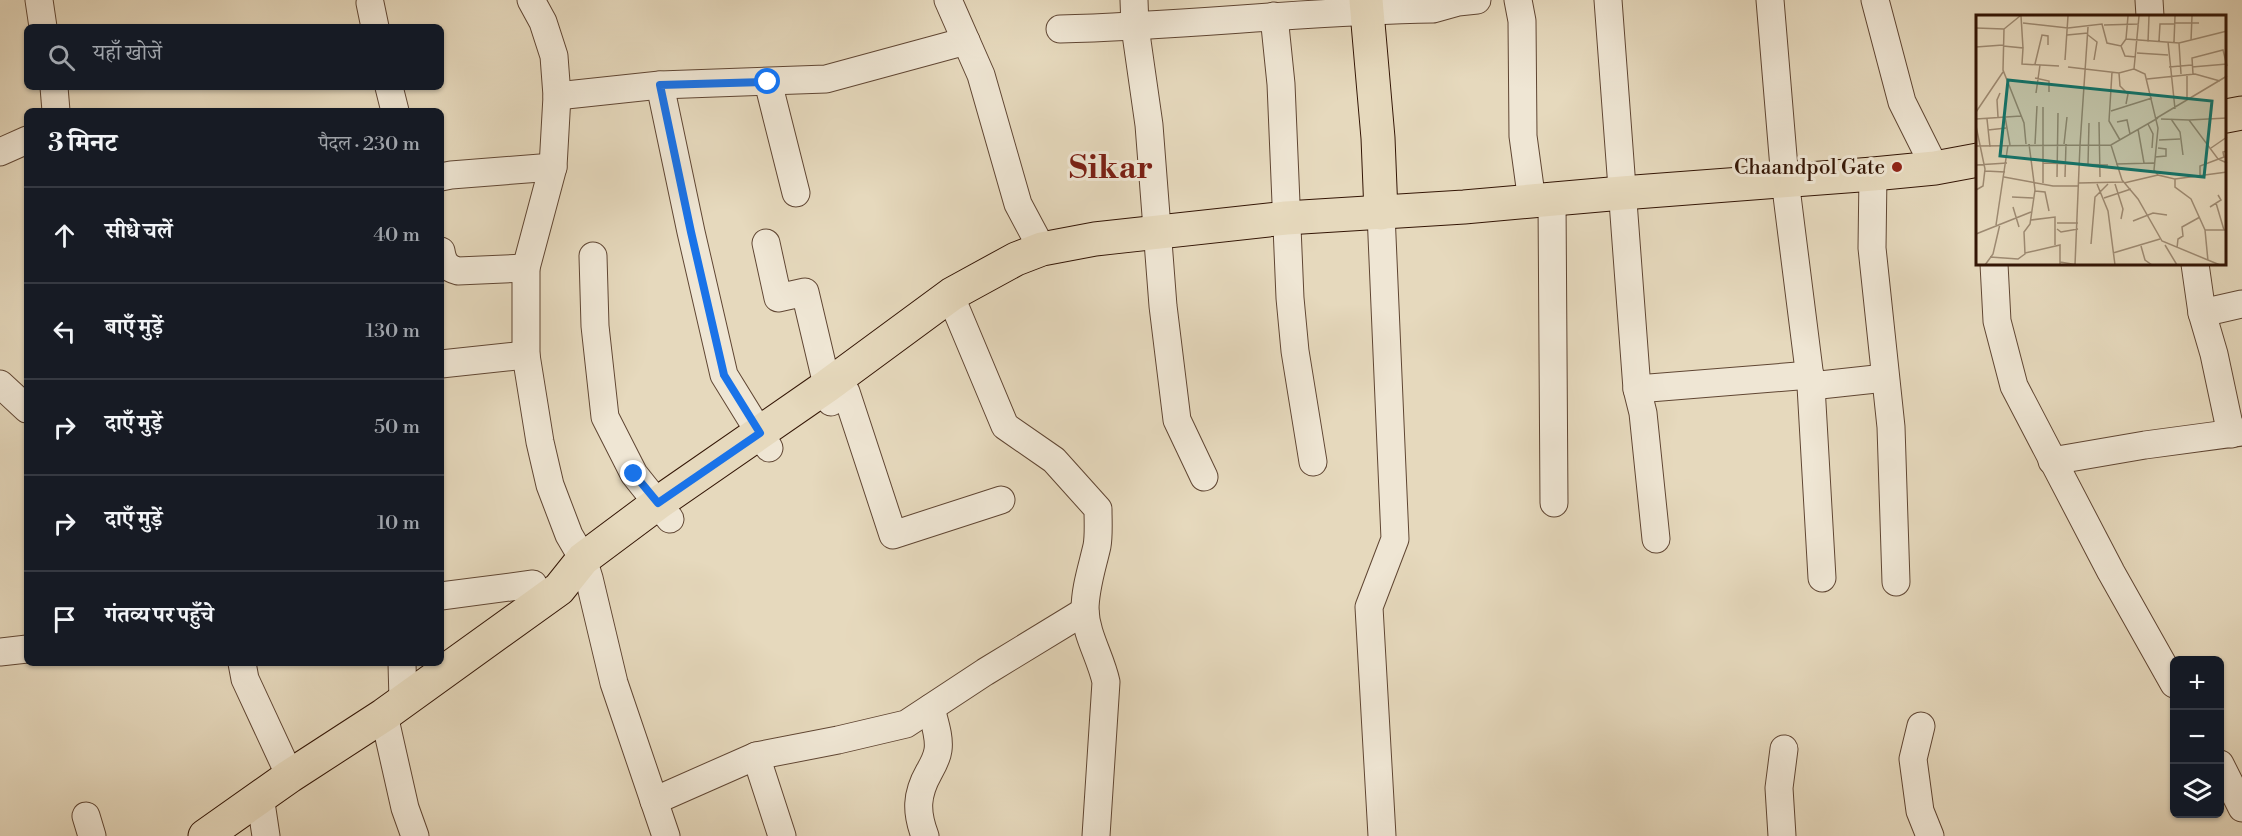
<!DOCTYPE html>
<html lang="hi">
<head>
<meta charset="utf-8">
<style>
  :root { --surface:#171b24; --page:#20242c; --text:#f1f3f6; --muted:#9ea1a6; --line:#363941 }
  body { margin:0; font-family:"Libre Bodoni","Noto Serif Devanagari",serif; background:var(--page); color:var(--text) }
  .controls { position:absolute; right:18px; bottom:18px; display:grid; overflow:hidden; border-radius:9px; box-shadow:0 2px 4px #0004 }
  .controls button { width:54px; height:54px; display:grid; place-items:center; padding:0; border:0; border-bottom:2px solid var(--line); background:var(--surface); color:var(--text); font:30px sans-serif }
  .stop { position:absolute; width:18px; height:18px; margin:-14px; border:4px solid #1a73e8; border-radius:50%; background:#fff }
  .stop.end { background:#1a73e8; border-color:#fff; box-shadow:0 2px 6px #0008 }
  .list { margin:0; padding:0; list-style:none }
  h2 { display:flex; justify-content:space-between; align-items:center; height:78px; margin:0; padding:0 24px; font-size:26px }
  h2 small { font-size:20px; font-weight:400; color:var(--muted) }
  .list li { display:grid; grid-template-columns:39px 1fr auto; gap:18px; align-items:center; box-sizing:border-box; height:96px; padding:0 24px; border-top:2px solid var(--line) }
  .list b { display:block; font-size:22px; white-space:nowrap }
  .list em { font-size:20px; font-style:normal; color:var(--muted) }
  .icon { flex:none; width:33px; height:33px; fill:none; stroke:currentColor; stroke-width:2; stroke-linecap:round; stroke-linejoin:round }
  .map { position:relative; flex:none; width:2242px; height:836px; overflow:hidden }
  .search { position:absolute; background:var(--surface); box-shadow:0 2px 4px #0004; left:24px; top:24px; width:420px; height:66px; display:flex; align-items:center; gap:15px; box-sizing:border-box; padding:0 21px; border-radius:9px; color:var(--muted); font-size:22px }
  .panel { position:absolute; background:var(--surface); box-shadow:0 2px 4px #0004; left:24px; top:108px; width:420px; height:558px; border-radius:9px }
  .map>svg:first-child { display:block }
</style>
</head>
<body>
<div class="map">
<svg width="2242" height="836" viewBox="0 0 2242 836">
  <rect width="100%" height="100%" fill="#e6d9bd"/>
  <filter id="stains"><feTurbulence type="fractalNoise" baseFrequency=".00333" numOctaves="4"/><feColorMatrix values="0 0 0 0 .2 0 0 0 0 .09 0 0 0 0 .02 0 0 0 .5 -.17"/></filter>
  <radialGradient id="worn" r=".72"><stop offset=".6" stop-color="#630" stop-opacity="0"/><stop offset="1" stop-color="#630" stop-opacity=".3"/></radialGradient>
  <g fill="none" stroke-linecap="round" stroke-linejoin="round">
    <g stroke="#604633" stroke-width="29">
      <g id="minor">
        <polyline points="39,0 43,27"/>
        <polyline points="531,0 543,22 554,56 557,96 553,167 526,268 526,355 540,442 550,485 569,535 583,559 589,578 614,683 666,836"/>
        <polyline points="948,0 981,75 1018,204 1042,249"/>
        <polyline points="1134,0 1135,27 1149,125 1163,306 1177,420 1204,477"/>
        <polyline points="1518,0 1522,21 1523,136 1532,202"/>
        <polyline points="1608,0 1637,389 1643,413 1656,539"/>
        <polyline points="1770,0 1785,180 1811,386 1822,578"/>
        <polyline points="1875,0 1902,102 1935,168"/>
        <polyline points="2149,0 2150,16"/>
        <polyline points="370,3 375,27"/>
        <polyline points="1274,16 1281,84 1290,298 1295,351 1313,462"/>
        <path d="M1060,29c124,-3 248,-18 373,-20l25,-7 19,-2"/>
        <polyline points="768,82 796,193"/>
        <polyline points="660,85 691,232 724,375 769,448"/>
        <polyline points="54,87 56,111"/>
        <polyline points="389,87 395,111"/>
        <polyline points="557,96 660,85 826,79 966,41"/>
        <polyline points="0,152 27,140"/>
        <polyline points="1873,174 1872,248 1891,427 1896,582"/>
        <polyline points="441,177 451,175 553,167"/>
        <polyline points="1552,200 1554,503"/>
        <polyline points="1381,213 1395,539 1369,607 1382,836"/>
        <polyline points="766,243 778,298 805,292 831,402"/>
        <path d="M441,251c2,12 6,17 17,20l68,-3"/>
        <polyline points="593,256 595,326 605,417 634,474 670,519"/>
        <polyline points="1994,264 1997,321 2014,386 2111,572 2174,684"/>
        <polyline points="2195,264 2202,313 2214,354 2231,434"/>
        <path d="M956,309l49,117 49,34 44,49c0,12 1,26 -1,37 -5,22 -12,42 -12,64 1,25 16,48 21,72l-10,154"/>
        <polyline points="2202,313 2242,304"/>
        <polyline points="441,364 526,355"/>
        <polyline points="0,384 27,409"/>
        <polyline points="1811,386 1885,378"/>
        <polyline points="1637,389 1810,375"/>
        <polyline points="846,392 893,535 1001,500"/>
        <polyline points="2052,461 2145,445 2242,432"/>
        <polyline points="441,596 533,584"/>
        <polyline points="0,652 27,649"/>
        <polyline points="242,663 245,679 290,776"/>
        <polyline points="402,663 403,701"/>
        <polyline points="384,715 405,808 415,836"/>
        <polyline points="1921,726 1913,759 1920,811 1930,836"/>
        <polyline points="756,756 782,836"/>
        <polyline points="2220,764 2242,808"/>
        <polyline points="260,796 266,836"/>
        <polyline points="654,801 756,756 838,740 906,724 985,672 1085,611"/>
        <polyline points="86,816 92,836"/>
        <path d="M925,836c-9,-24 -9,-41 4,-64 4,-7 8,-14 9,-22 2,-13 -4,-29 -7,-42"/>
        <polyline points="1782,836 1779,788 1784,749"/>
      </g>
    </g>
    <g stroke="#331505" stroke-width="35">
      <g id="major">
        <polyline points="1366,0 1378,138 1381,213"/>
        <polyline points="2226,116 2242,113"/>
        <polyline points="205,836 290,776 384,715 559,589 583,559 658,503 827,386 952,294 1016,259 1042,249 1095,239 1286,218 1464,207 1622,193 1873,174 1935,168 1978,160"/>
      </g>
    </g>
    <use href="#minor" stroke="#efe6d4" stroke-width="27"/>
    <use href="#major" stroke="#e6d9bd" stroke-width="33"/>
  </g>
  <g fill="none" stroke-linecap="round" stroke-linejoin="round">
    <polyline stroke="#1a73e8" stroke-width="8" points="634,474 658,503 760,433 724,375 691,232 660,85 768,82"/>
  </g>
  <circle fill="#8f2418" stroke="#efe6d4" stroke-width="2" cx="1897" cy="167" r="6"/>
  <g text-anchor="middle" stroke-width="6" stroke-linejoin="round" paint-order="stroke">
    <g font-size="21" fill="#331505" stroke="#efe6d4" text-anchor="end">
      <text x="1885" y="174">Chaandpol Gate</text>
    </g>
    <g font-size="33" font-weight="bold" fill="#7a1f14" stroke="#efe6d4">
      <text x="1111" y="178">Sikar</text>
    </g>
  </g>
  <g transform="translate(1976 15)">
    <rect width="250" height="250" fill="#e6d9bd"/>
    <path fill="none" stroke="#9e8b73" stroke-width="1.5" d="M44,1l-16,13 -1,41 21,53 2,21M45,1l2,32M152,1l-2,23 53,4 48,-12M47,8l45,5 34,-4 5,19 14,3 5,-7M198,8h25M128,10l35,-1M0,13l28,1M91,20l21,-2M112,20l9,7 -3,18M183,26l1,-17h14M215,26l1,-25M172,27l1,-26M192,27l7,67M198,27l1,-26M203,28l2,31M27,31l20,2 -1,16 37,2M145,31l4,10 11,1M0,32l27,-2M161,38l31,2M89,45l3,-44M59,49l7,-29 6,1v9M92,52l51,6 15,-4 5,-53M193,52l23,-2M216,52l35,-3M158,54l11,5 13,54 -4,42 4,5 17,4v8l16,12 14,31 3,31M136,57l-3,49 11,19M143,58l1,13 8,8 -2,10M211,59v26M217,59l-1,-16 31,-8 4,16M59,63l14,3v11M171,64l48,-5 25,7M60,78l4,-28M135,96l41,-13M0,97l27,-40M22,102l-1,-17 3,-7M29,102l5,28M0,104l45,-3M11,104l3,28M179,104l72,-43M185,104l28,1 29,39 9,4M195,104l9,13 3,23M213,105l38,-2M123,107l1,55M141,107l10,-2 3,14M172,109l5,10 -1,14M0,111l9,43 -2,17 -7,4M162,114l6,34M12,115l18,-2M183,125l21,-1M59,129l2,-38M88,129l3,-27M104,130l8,-118M135,130l11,35 16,19 24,42 58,24M0,131l135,-1 47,-27M235,133l16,-11M179,142l11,-1v-7l-8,-1M67,148l65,2M112,149l1,-41M140,149l38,-1M0,150l31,-2M9,156l20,1M28,162l49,9h26M81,162l1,-64M89,162l1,-33M224,163v-12l24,-9 -1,-5 4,-1M199,164l52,-7M67,168v-76M103,168l44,-1M148,168l34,-8M121,169l11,27 7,54M139,169l8,25 -2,10M59,176l10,1 4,19M36,182l21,1M128,183l27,-9M240,188l8,27M37,192l6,20M234,192l11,-7 -3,-5M55,205l24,-3v28M157,206l20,-8 14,2M81,208h21M20,210l12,-80M81,214l4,3 17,-3M229,215h22M0,219l55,-22M115,229l4,-47 13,-13M189,230l12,20M165,231l4,14 7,5M201,233l1,-9 5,-3 -1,-9 18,-10M49,238l35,-8v20M137,238l47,-14M14,242l28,2 7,-5 -1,-22 6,-8 5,-34 -6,-46M84,247l18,3M9,250l8,-11 7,-30M99,250l5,-120"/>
    <path fill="#0f766e" fill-opacity="0.15" stroke="#0f766e" stroke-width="3" d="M32,65l204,21 -8,76 -204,-21z"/>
    <rect width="250" height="250" fill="none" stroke="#331505" stroke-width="3"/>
  </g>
  <rect width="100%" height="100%" filter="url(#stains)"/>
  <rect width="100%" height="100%" fill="url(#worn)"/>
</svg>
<div class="controls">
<button>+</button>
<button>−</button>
<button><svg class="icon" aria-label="layers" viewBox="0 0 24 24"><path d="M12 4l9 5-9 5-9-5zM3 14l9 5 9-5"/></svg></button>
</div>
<div class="stop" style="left:768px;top:82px"></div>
<div class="stop end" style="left:634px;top:474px"></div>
<div class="search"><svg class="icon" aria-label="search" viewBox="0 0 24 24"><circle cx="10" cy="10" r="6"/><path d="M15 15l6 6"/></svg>यहाँ खोजें</div>
<section class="panel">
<h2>3 मिनट<small>पैदल · 230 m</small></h2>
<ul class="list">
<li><svg class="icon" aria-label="ahead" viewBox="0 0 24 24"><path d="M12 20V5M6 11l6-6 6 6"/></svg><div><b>सीधे चलें</b></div><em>40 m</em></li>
<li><svg class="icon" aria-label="left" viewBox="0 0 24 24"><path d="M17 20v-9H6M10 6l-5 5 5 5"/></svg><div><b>बाएँ मुड़ें</b></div><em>130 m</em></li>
<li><svg class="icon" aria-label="right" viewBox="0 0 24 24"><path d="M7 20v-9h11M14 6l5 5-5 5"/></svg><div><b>दाएँ मुड़ें</b></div><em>50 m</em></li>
<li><svg class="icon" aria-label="right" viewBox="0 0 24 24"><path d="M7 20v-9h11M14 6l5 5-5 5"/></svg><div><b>दाएँ मुड़ें</b></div><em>10 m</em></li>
<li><svg class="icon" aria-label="arrive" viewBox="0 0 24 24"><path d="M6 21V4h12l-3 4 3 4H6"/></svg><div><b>गंतव्य पर पहुँचे</b></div></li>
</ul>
</section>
</div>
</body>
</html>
